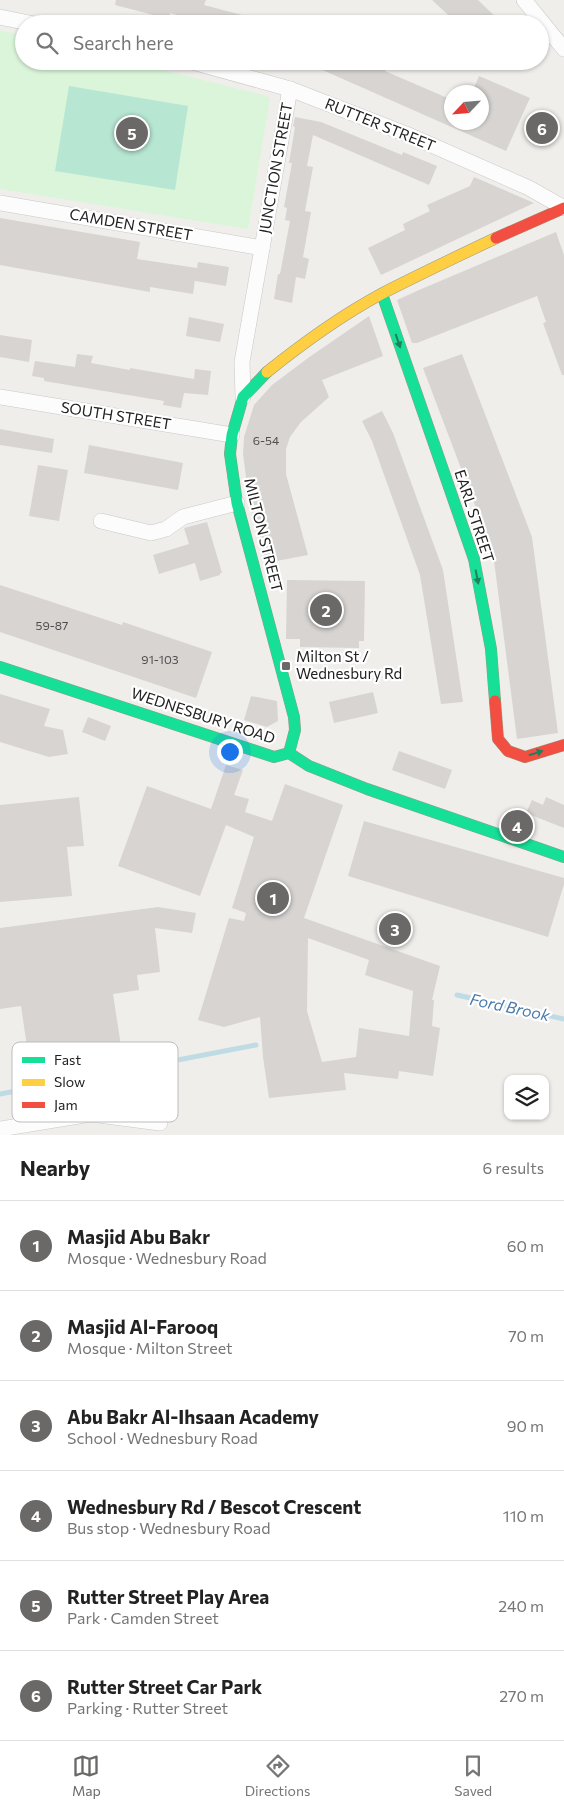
<!DOCTYPE html>
<html lang="en">
<head>
<meta charset="utf-8">
<style>
  :root { --surface:#fff; --page:#f6f6f6; --text:#222; --muted:#767676; --line:#e0e0e0; --accent:#6a6968 }
  body { margin:0; font-family:Commissioner,sans-serif; background:var(--page); color:var(--text) }
  .controls { position:absolute; right:15px; bottom:15px; display:grid; overflow:hidden; border-radius:10px; box-shadow:0 1px 4px #0004 }
  .controls button { width:45px; height:45px; display:grid; place-items:center; padding:0; border:0; border-bottom:1px solid var(--line); background:var(--surface); color:var(--text); font:25px sans-serif }
  .compass { position:absolute; left:444px; top:85px; width:45px; height:45px; border-radius:50%; background:var(--surface); box-shadow:0 1px 4px #0004; rotate:244deg }
  .you { position:absolute; left:229px; top:751px; width:18px; height:18px; margin:-12px; border:4px solid #fff; border-radius:50%; background:#1a73e8; box-shadow:0 0 0 8px #1a73e833 }
  .badge { display:grid; place-items:center; width:32px; height:32px; border-radius:50%; background:var(--accent); color:#fff; font-size:16px; font-weight:700 }
  .pin { position:absolute; translate:-50% -50%; border:2px solid #fff; box-shadow:0 1px 5px #0006 }
  .list { margin:0; padding:0; list-style:none }
  h2 { display:flex; justify-content:space-between; align-items:center; height:65px; margin:0; padding:0 20px; font-size:21px }
  h2 small { font-size:16px; font-weight:400; color:var(--muted) }
  .list li { display:grid; grid-template-columns:32px 1fr auto; gap:15px; align-items:center; box-sizing:border-box; height:90px; padding:0 20px; border-top:1px solid var(--line) }
  .list b { display:block; font-size:19px; white-space:nowrap }
  .list p { margin:0; font-size:16px; white-space:nowrap; color:var(--muted) }
  .list em { font-size:16px; font-style:normal; color:var(--muted) }
  .icon { flex:none; width:28px; height:28px; fill:none; stroke:currentColor; stroke-width:2; stroke-linecap:round; stroke-linejoin:round }
  .map { position:relative; flex:none; width:564px; height:1135px; overflow:hidden }
  .search { position:absolute; background:var(--surface); box-shadow:0 1px 4px #0004; left:15px; right:15px; top:15px; height:55px; display:flex; align-items:center; gap:12px; box-sizing:border-box; padding:0 18px; border-radius:28px; color:var(--muted); font-size:19px }
  .sheet { height:605px; background:var(--surface) }
  nav { display:flex; justify-content:space-around; align-items:center; box-sizing:border-box; height:70px; border-top:1px solid var(--line); background:var(--surface); font-size:14px; color:var(--muted) }
  nav a { display:grid; justify-items:center; gap:2px }
  nav .on { color:var(--accent) }
  .map>svg:first-child { display:block }
</style>
</head>
<body>
<div class="map">
<svg width="564" height="1135" viewBox="0 0 564 1135">
  <rect width="100%" height="100%" fill="#f0eeeb"/>
  <polygon fill="#daf5da" points="0,30 24,36 24,61 127,61 267,96 270,99 248,229 0,189"/>
  <polygon fill="#b7e6d2" points="69,86 188,106 175,190 55,171"/>
  <g fill="none" stroke-linecap="round" stroke-linejoin="round">
    <g stroke="#bfdbe3" stroke-width="5">
      <polyline points="457,995 564,1019"/>
      <polyline points="0,1094 256,1045"/>
    </g>
  </g>
  <g fill="#d7d4d2" fill-rule="evenodd">
    <polygon points="116,0 206,0 204,5 257,19 256,24 199,24 200,21 170,13 169,19 115,5"/>
    <polygon points="432,0 478,0 503,24 458,24"/>
    <polygon points="302,61 358,61 372,68 374,63 386,69 385,71 452,100 452,122 482,122 482,92 473,90 479,76 530,98 506,151"/>
    <polygon points="295,117 321,122 402,155 403,152 437,166 429,185 313,135 307,166 313,167 305,211 311,212 303,257 309,259 305,279 296,277 292,303 274,299 278,274 280,274 290,221 285,220 287,208 284,207 292,163 289,163 295,127 293,126"/>
    <polygon points="474,177 534,203 381,275 368,248 405,230 403,224 430,211 427,205 470,186"/>
    <polygon points="0,218 140,242 137,259 197,268 198,262 229,267 226,286 195,281 196,272 193,294 150,287 150,292 0,265"/>
    <polygon points="556,232 564,255 564,375 562,375 543,323 546,322 537,296 417,343 412,343 397,300 419,290"/>
    <polygon points="369,316 383,356 322,380 329,397 301,422 290,437 286,449 286,474 308,555 266,563 249,500 243,454 244,437 254,405 272,385 308,358"/>
    <polygon points="189,317 224,324 220,342 186,336"/>
    <polygon points="0,335 32,340 29,362 0,357"/>
    <polygon points="77,354 93,356 91,363 130,370 130,368 194,379 195,369 211,371 208,395 184,393 181,408 163,405 164,401 44,381 44,378 32,376 35,361 75,367"/>
    <polygon points="462,354 532,537 558,733 517,739 493,553 423,368"/>
    <polygon points="382,411 393,433 443,570 463,702 441,704 420,575 372,441 362,421"/>
    <polygon points="0,429 54,439 52,453 0,445"/>
    <polygon points="89,445 183,463 178,490 84,473"/>
    <polygon points="38,465 68,470 59,521 29,516"/>
    <polygon points="207,522 222,573 220,573 220,575 200,581 195,563 159,574 153,555 189,544 184,528"/>
    <polygon points="287,580 365,581 364,641 359,641 359,648 300,647 300,639 286,639"/>
    <polygon points="0,585 122,625 123,622 212,652 196,698 0,632"/>
    <polygon points="373,692 378,713 334,723 329,702"/>
    <polygon points="0,694 50,709 44,726 63,730 68,754 49,757 0,742"/>
    <polygon points="251,696 277,701 278,721 267,727 244,720"/>
    <polygon points="88,717 111,726 105,741 82,732"/>
    <polygon points="399,751 452,770 445,789 392,770"/>
    <path d="M226,765l17,5 -9,25 15,4 -4,13 27,9 13,-37 58,21 -39,113 136,48 -8,34h2l-2,26 8,2 -7,48 -34,-5 -1,8 -54,-6 2,17 -77,8 -6,-41 -3,-40 -36,10 -26,-7 31,-102 15,3 2,-8 -14,-5 22,-71 -28,-12 -26,71 -82,-30 29,-80 64,23zM308,938l61,22 -4,15 48,16 -4,45 -50,-8 -3,29 -34,5 -15,-51z"/>
    <polygon points="79,797 84,846 67,847 72,896 0,902 0,805"/>
    <polygon points="546,797 564,805 564,828 526,813 532,800 543,805"/>
    <polygon points="364,821 564,878 564,884 548,937 348,876"/>
    <polygon points="158,907 196,913 192,933 155,928 160,972 137,975 139,990 113,994 121,1046 29,1060 21,1006 0,1009 0,928"/>
  </g>
  <g fill="none" stroke-linecap="round" stroke-linejoin="round">
    <g stroke="#c9c8c7" stroke-width="16">
      <g id="street">
        <polyline points="524,0 564,49"/>
        <polyline points="0,17 34,24"/>
        <polyline points="189,61 290,89 411,136 529,188 564,208"/>
        <polyline points="0,203 262,248"/>
        <polyline points="0,397 232,435"/>
        <polyline points="243,397 242,362 290,89"/>
        <polyline points="101,521 151,533 166,529 183,517 237,503"/>
        <polyline points="0,1129 91,1114 160,1123"/>
      </g>
    </g>
    <g stroke="#999a82" stroke-width="12">
      <g id="fast">
        <polyline points="382,294 474,559 491,649 495,701"/>
        <polyline points="267,372 243,397 232,435 230,454 237,503 294,717 295,730 289,753"/>
        <polyline points="0,667 274,757 289,753 309,766 367,789 564,857"/>
      </g>
    </g>
    <g stroke="#999a82" stroke-width="12">
      <path id="slow" d="M267,372c36,-29 75,-57 116,-79 37,-19 75,-37 113,-55"/>
    </g>
    <g stroke="#999a82" stroke-width="12">
      <g id="jam">
        <polyline points="496,238 564,208"/>
        <polyline points="495,701 498,739 508,751 525,757 564,745"/>
      </g>
    </g>
    <use href="#street" stroke="#fdfcfc" stroke-width="15"/>
    <use href="#fast" stroke="#16e098" stroke-width="11"/>
    <use href="#slow" stroke="#ffcf43" stroke-width="11"/>
    <use href="#jam" stroke="#f24e42" stroke-width="11"/>
  </g>
  <defs><path id="oneway-solid" d="M-6-.8H1V-3.2L6.5 0L1 3.2V.8H-6Z" transform="scale(1.25)"/></defs>
  <g fill="#1c815d">
    <use href="#oneway-solid" transform="translate(398 341) rotate(71)"/>
    <use href="#oneway-solid" transform="translate(477 577) rotate(79)"/>
    <use href="#oneway-solid" transform="translate(536 753) rotate(-17)"/>
  </g>
  <rect fill="#6a6968" stroke="#fff" stroke-width="2" x="281" y="661" width="10" height="10" rx="2.5"/>
  <g text-anchor="middle" stroke-width="4.5" stroke-linejoin="round" paint-order="stroke">
    <g font-size="12" fill="#4f4e4e">
      <text x="266" y="445">6-54</text>
      <text x="52" y="630">59-87</text>
      <text x="160" y="664">91-103</text>
    </g>
    <g font-size="15" fill="#222" stroke="#fff">
      <text transform="translate(380 125) rotate(22)" y="5">RUTTER STREET</text>
      <text transform="translate(276 168) rotate(-80)" y="5">JUNCTION STREET</text>
      <text transform="translate(131 225) rotate(10)" y="5">CAMDEN STREET</text>
      <text transform="translate(116 416) rotate(9)" y="5">SOUTH STREET</text>
      <text transform="translate(474 516) rotate(72)" y="5">EARL STREET</text>
      <text transform="translate(263 535) rotate(76)" y="5">MILTON STREET</text>
      <text transform="translate(203 716) rotate(18)" y="5">WEDNESBURY ROAD</text>
    </g>
    <g font-size="15" fill="#222" stroke="#fff" text-anchor="start">
      <text x="296" y="662">Milton St /<tspan x="296" dy="17">Wednesbury Rd</tspan></text>
    </g>
    <g font-size="16" font-style="italic" fill="#4a7aab" stroke="#fff">
      <text transform="translate(510 1007) rotate(12)" y="6">Ford Brook</text>
    </g>
  </g>
  <rect x="12" y="1042" width="166" height="80" rx="8" fill="#fff" stroke="#bdbdbd" stroke-width="1"/>
  <rect x="22" y="1057" width="23" height="6" fill="#16e098"/>
  <rect x="22" y="1079" width="23" height="7" fill="#ffcf43"/>
  <rect x="22" y="1102" width="23" height="6" fill="#f24e42"/>
  <g font-size="14" fill="#222">
    <text x="54" y="1065">Fast</text>
    <text x="54" y="1087">Slow</text>
    <text x="54" y="1110">Jam</text>
  </g>
</svg>
<div class="controls">
<button><svg class="icon" aria-label="layers" viewBox="0 0 24 24"><path d="M12 4l9 5-9 5-9-5zM3 14l9 5 9-5"/></svg></button>
</div>
<svg class="compass" viewBox="-18 -18 36 36"><path d="M0-13l5 13h-10z" fill="#e53935"/><path d="M0 13l5-13h-10z" fill="#767676"/></svg>
<div class="you"></div>
<div class="pin badge" style="left:273px;top:898px">1</div>
<div class="pin badge" style="left:326px;top:610px">2</div>
<div class="pin badge" style="left:395px;top:929px">3</div>
<div class="pin badge" style="left:517px;top:826px">4</div>
<div class="pin badge" style="left:132px;top:133px">5</div>
<div class="pin badge" style="left:542px;top:128px">6</div>
<div class="search"><svg class="icon" aria-label="search" viewBox="0 0 24 24"><circle cx="10" cy="10" r="6"/><path d="M15 15l6 6"/></svg>Search here</div>
</div>
<section class="sheet">
<h2>Nearby<small>6 results</small></h2>
<ul class="list">
<li><span class="badge">1</span><div><b>Masjid Abu Bakr</b><p>Mosque · Wednesbury Road</p></div><em>60 m</em></li>
<li><span class="badge">2</span><div><b>Masjid Al-Farooq</b><p>Mosque · Milton Street</p></div><em>70 m</em></li>
<li><span class="badge">3</span><div><b>Abu Bakr Al-Ihsaan Academy</b><p>School · Wednesbury Road</p></div><em>90 m</em></li>
<li><span class="badge">4</span><div><b>Wednesbury Rd / Bescot Crescent</b><p>Bus stop · Wednesbury Road</p></div><em>110 m</em></li>
<li><span class="badge">5</span><div><b>Rutter Street Play Area</b><p>Park · Camden Street</p></div><em>240 m</em></li>
<li><span class="badge">6</span><div><b>Rutter Street Car Park</b><p>Parking · Rutter Street</p></div><em>270 m</em></li>
</ul>
</section>
<nav>
<a class="on"><svg class="icon" aria-label="map" viewBox="0 0 24 24"><path d="M3 6l6-2 6 2 6-2v14l-6 2-6-2-6 2zM9 4v14M15 6v14"/></svg>Map</a>
<a><svg class="icon" aria-label="directions" viewBox="0 0 24 24"><path d="M12 3l9 9-9 9-9-9zM9 14v-3h6M13 9l2 2-2 2"/></svg>Directions</a>
<a><svg class="icon" aria-label="saved" viewBox="0 0 24 24"><path d="M7 4h10v16l-5-4-5 4z"/></svg>Saved</a>
</nav>
</body>
</html>
